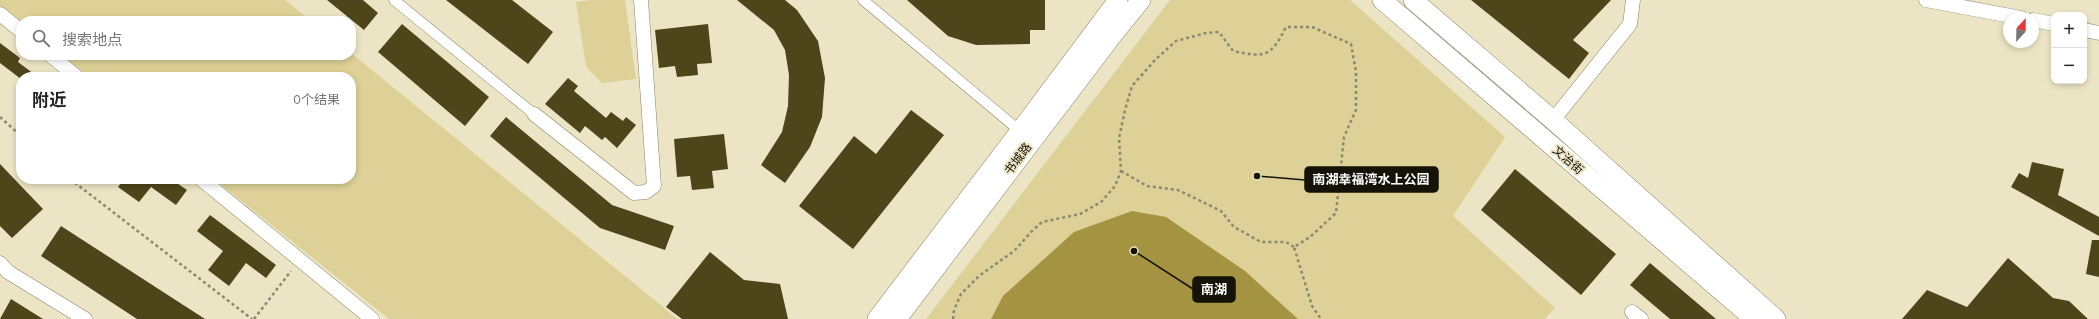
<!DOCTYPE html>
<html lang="zh">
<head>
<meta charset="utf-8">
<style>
  :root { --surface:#fff; --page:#f2f2f2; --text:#222; --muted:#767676; --line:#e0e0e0 }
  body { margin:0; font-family:"Work Sans","Noto Sans SC",sans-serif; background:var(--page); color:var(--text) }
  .controls { position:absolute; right:12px; top:12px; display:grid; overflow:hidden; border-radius:8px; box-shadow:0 2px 6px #0003 }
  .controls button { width:36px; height:36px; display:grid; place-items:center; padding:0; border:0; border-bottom:1px solid var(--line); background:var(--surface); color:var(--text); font:20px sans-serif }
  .compass { position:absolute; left:2003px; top:12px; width:36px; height:36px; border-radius:50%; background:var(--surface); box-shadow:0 2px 6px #0003; rotate:22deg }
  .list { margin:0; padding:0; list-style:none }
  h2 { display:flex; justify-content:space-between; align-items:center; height:52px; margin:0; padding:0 16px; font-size:17px }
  h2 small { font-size:13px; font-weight:400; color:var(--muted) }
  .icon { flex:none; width:22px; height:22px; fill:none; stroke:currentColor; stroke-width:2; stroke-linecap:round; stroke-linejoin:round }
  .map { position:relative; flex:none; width:2099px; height:319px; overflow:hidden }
  .search { position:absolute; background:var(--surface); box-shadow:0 2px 6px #0003; left:16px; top:16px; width:340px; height:44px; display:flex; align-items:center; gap:10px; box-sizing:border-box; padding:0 14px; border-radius:16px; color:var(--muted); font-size:15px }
  .panel { position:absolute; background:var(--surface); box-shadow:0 2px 6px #0003; left:16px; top:72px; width:340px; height:112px; border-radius:16px }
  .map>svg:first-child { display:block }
</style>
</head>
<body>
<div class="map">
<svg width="2099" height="319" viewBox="0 0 2099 319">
  <rect width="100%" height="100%" fill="#ece5c5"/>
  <g fill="#ddd197">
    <polygon points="0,0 285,0 311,21 21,21 21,25 0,8"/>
    <polygon points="591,0 625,0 636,79 602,83 586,67 576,2"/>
    <polygon points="1170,0 1350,0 1505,137 1453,216 1555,308 1545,319 926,319"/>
    <polygon points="351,53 663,307 677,319 389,319 214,179 351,179 351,77 86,77 59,55 351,55"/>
  </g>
  <polygon fill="#a49340" points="1132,211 1166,217 1245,271 1298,319 991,319 1003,296 1074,232"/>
  <g fill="#4e451a">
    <polygon points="327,0 363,0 378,13 364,30"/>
    <polygon points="446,0 512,0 553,32 528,64"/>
    <polygon points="737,0 785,0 797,10 818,41 825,78 822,117 810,147 785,183 761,165 782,132 788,106 789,75 785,50 774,30"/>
    <polygon points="907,0 1045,0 1045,30 1030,30 1030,44 976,45 948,36"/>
    <polygon points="1471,0 1611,0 1573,40 1589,53 1569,79"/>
    <polygon points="402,24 489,97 465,126 378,52"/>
    <polygon points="708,24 712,63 697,64 698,75 677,77 675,66 659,68 655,30"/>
    <polygon points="0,43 20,58 18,62 38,77 21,77 21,79 0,63"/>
    <polygon points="568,78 578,86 574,91 606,118 611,112 623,121 626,117 636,125 617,148 605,137 602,140 585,126 580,133 545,104"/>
    <polygon points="911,110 944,135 853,249 799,206 854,136 876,154"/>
    <polygon points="506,117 612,205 674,226 665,250 600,228 490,136"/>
    <polygon points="724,134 728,169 712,171 714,188 692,190 690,176 677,177 674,139"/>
    <polygon points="2032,162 2064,169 2058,195 2099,217 2099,236 2011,187 2019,173 2028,178"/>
    <polygon points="0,164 43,209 12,238 0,226"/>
    <polygon points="1515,169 1616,254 1581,295 1481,210"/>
    <polygon points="124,179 171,179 187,190 176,205 151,187 139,202 118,187"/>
    <polygon points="210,215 276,265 266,278 246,263 229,286 208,270 223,251 197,231"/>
    <polygon points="61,226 205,319 137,319 41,256"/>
    <polygon points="2092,240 2099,240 2099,277 2086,274"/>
    <polygon points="710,252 744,280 780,284 788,319 682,319 666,307"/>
    <polygon points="2008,258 2053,298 2069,301 2088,319 1902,319 1927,290 1967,307"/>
    <polygon points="1650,263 1716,319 1670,319 1630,285"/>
    <polygon points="11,299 43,319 0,319"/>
  </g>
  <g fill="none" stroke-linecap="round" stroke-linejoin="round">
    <g stroke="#888265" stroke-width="11">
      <g id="pedestrian">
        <polyline points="394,0 534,114"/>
        <polyline points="863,0 1020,131"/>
      </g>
    </g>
    <g stroke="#888265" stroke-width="15">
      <g id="minor">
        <polyline points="1926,0 2021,18"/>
        <polyline points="0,14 21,31"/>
        <polyline points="2033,20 2054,24"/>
        <polyline points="2084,30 2099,33"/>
        <polyline points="50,55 77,77"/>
        <polyline points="534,114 634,193 646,192 654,186 641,0"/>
        <polyline points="1553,120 1630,24 1633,0"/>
        <polyline points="201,179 372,319"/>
        <polyline points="0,263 8,272 85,319"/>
        <polyline points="1632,312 1641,319"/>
      </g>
    </g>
    <g stroke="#888265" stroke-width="20">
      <g id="secondary">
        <polyline points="1382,0 1754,319"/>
        <polyline points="1413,0 1553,120 1776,319"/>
        <polyline points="877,319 1020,131 1118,0"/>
        <polyline points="897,319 1115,32 1141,0"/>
      </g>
    </g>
    <g stroke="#8d8871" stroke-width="2.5" stroke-dasharray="3 3" stroke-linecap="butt">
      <polyline points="0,117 21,136"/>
      <polyline points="1121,171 1147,186 1178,190 1221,211 1234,227 1261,242 1286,242 1294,247"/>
      <polyline points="70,179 252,319"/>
      <polyline points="254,319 291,271"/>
      <path d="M953,319l1,-9 7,-16 18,-18 35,-25 19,-21 9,-8 38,-8 21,-12 14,-16 6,-15 -2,-33 6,-28 7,-24 24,-27 20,-18 30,-8 13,-1 14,19c32,7 38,6 53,-24h26l39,17 5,28v38l-12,27 -8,76 -26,24 -16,10 18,59 9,13"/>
    </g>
    <use href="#pedestrian" stroke="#fff" stroke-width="10"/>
    <use href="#minor" stroke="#fff" stroke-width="14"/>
    <use href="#secondary" stroke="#fff" stroke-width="19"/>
  </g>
  <g text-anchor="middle" stroke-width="4" stroke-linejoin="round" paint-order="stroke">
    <g font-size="12" fill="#151207" stroke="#ece5c5">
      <text transform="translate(1018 159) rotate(-53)" y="4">书城路</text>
      <text transform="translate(1568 160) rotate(41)" y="4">文治街</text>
    </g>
  </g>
  <path fill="none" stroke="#151207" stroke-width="1.5" d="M1257 176L1305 180M1134 251L1193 289"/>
  <g fill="#151207" stroke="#ece5c5" stroke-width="1.5">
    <circle cx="1257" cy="176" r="4"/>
    <circle cx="1134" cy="251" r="4"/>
  </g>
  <g fill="#151207" stroke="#151207" stroke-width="1.5">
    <rect x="1305" y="167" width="133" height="25" rx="4"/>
    <rect x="1193" y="277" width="42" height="25" rx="4"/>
  </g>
  <g font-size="13" text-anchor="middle" font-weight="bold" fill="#fff">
    <text x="1371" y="184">南湖幸福湾水上公园</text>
    <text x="1214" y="294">南湖</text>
  </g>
</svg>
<div class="controls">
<button>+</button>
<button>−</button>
</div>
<svg class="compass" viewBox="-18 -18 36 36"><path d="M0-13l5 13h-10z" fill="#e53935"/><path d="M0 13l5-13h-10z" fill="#767676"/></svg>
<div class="search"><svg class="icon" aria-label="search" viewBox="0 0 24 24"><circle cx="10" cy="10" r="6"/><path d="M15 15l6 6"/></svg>搜索地点</div>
<section class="panel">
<h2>附近<small>0个结果</small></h2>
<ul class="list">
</ul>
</section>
</div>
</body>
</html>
